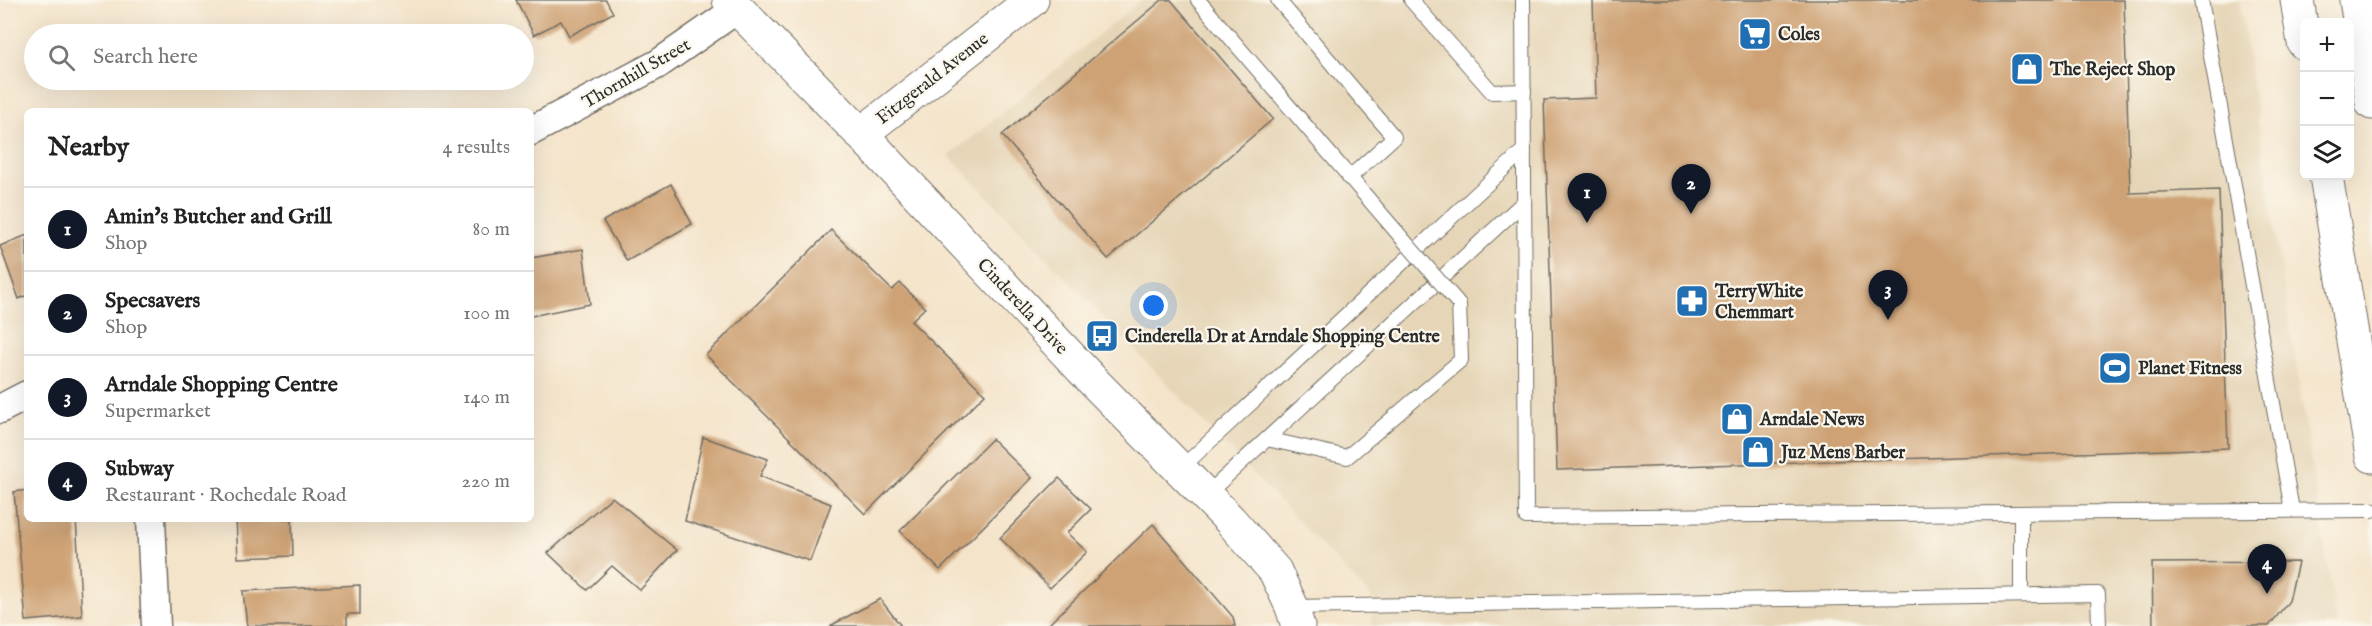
<!DOCTYPE html>
<html lang="en">
<head>
<meta charset="utf-8">
<style>
  :root { --surface:#fff; --page:#f6f6f6; --text:#222; --muted:#767676; --line:#e0e0e0; --accent:#111827 }
  body { margin:0; font-family:"IM FELL English",serif; background:var(--page); color:var(--text) }
  .controls { position:absolute; right:18px; top:18px; display:grid; overflow:hidden; border-radius:9px; box-shadow:0 6px 24px #0002 }
  .controls button { width:54px; height:54px; display:grid; place-items:center; padding:0; border:0; border-bottom:2px solid var(--line); background:var(--surface); color:var(--text); font:30px sans-serif }
  .you { position:absolute; left:1154px; top:306px; width:21px; height:21px; margin:-15px; border:4px solid #fff; border-radius:50%; background:#1a73e8; box-shadow:0 0 0 9px #1a73e833 }
  .badge { display:grid; place-items:center; width:39px; height:39px; border-radius:50%; background:var(--accent); color:#fff; font-size:20px; font-weight:700 }
  .pin { position:absolute; translate:-50% -50px; filter:drop-shadow(0 2px 3px #0008) }
  .pin::after { content:''; position:absolute; top:32px; width:21px; height:18px; background:inherit; clip-path:polygon(0 0,100% 0,50% 100%) }
  .list { margin:0; padding:0; list-style:none }
  h2 { display:flex; justify-content:space-between; align-items:center; height:78px; margin:0; padding:0 24px; font-size:26px }
  h2 small { font-size:20px; font-weight:400; color:var(--muted) }
  .list li { display:grid; grid-template-columns:39px 1fr auto; gap:18px; align-items:center; box-sizing:border-box; height:84px; padding:0 24px; border-top:2px solid var(--line) }
  .list b { display:block; font-size:22px; white-space:nowrap }
  .list p { margin:0; font-size:20px; white-space:nowrap; color:var(--muted) }
  .list em { font-size:20px; font-style:normal; color:var(--muted) }
  .icon { flex:none; width:33px; height:33px; fill:none; stroke:currentColor; stroke-width:2; stroke-linecap:round; stroke-linejoin:round }
  .map { position:relative; flex:none; width:2372px; height:626px; overflow:hidden }
  .search { position:absolute; background:var(--surface); box-shadow:0 6px 24px #0002; left:24px; top:24px; width:510px; height:66px; display:flex; align-items:center; gap:15px; box-sizing:border-box; padding:0 21px; border-radius:33px; color:var(--muted); font-size:22px }
  .panel { position:absolute; background:var(--surface); box-shadow:0 6px 24px #0002; left:24px; top:108px; width:510px; height:414px; border-radius:9px }
  .map>svg:first-child { display:block }
</style>
</head>
<body>
<div class="map">
<svg width="2372" height="626" viewBox="0 0 2372 626">
  <rect width="100%" height="100%" fill="#fbf7ec"/>
  <filter id="ink" filterUnits="userSpaceOnUse"><feTurbulence type="fractalNoise" baseFrequency=".0167" numOctaves="2"/><feDisplacementMap in="SourceGraphic" scale="12" xChannelSelector="R" yChannelSelector="G"/><feConvolveMatrix kernelMatrix="1 2 1 2 8 2 1 2 1" color-interpolation-filters="sRGB"/></filter>
  <filter id="wash" filterUnits="userSpaceOnUse"><feTurbulence type="fractalNoise" baseFrequency=".008" numOctaves="4" result="noise"/><feDisplacementMap in="SourceGraphic" scale="24" xChannelSelector="R" yChannelSelector="G"/><feGaussianBlur stdDeviation="1.35" result="paint"/><feColorMatrix in="noise" values="0 0 0 0 0 0 0 0 0 0 0 0 0 0 0 0 0 1.4 0 .05"/><feComposite in="paint" operator="in"/></filter>
  <g filter="url(#wash)">
    <rect width="100%" height="100%" fill="#f4e4ca"/>
    <polygon fill="#e6d6b7" points="1142,0 2239,0 2337,626 1372,626 1371,597 949,156"/>
    <g id="blocks">
      <g fill="#cea275">
        <polygon points="516,0 606,0 613,13 569,36 561,21 534,35"/>
        <polygon points="1162,0 1171,0 1273,119 1108,259 1002,135"/>
        <polygon points="1593,0 2124,0 2130,193 2219,190 2228,448 1557,470 1544,100 1596,98"/>
        <polygon points="671,184 692,224 627,261 603,221"/>
        <polygon points="831,230 892,290 900,283 925,308 911,321 985,394 865,514 706,355"/>
        <polygon points="27,235 27,295 19,299 0,246"/>
        <polygon points="583,249 590,304 531,316 531,258"/>
        <polygon points="703,437 768,459 760,476 831,504 810,561 685,521"/>
        <polygon points="992,439 1032,478 940,570 900,531"/>
        <polygon points="1059,478 1091,509 1067,533 1087,552 1050,588 1000,538"/>
        <polygon points="27,490 27,519 76,519 82,616 26,621 14,492"/>
        <polygon points="612,497 677,550 640,590 612,566 587,590 548,553"/>
        <polygon points="236,519 292,519 293,556 238,558"/>
        <polygon points="1153,524 1233,617 1235,626 1047,626"/>
        <polygon points="2298,562 2289,601 2269,626 2153,626 2152,563"/>
        <polygon points="360,585 360,614 347,614 347,626 247,626 243,591"/>
        <polygon points="880,599 901,626 830,626"/>
      </g>
    </g>
  </g>
  <g filter="url(#ink)">
    <use href="#blocks" fill-opacity="0" stroke="#716c63" stroke-width="1.5"/>
    <g fill="none" stroke-linecap="round" stroke-linejoin="round">
      <g stroke="#716c63" stroke-width="16">
        <g id="lane">
          <polyline points="1198,0 1401,237"/>
          <polyline points="1278,0 1394,137 1349,178"/>
          <polyline points="1411,0 1492,92 1524,91"/>
          <polyline points="1523,0 1526,517 2372,510"/>
          <polyline points="2201,0 2292,510"/>
          <polyline points="1267,439 1347,457 1461,360 1459,304"/>
          <polyline points="1180,469 1524,150"/>
          <polyline points="1206,495 1524,202"/>
          <polyline points="2021,513 2021,595"/>
          <polyline points="1292,607 2098,594 2099,626"/>
        </g>
      </g>
      <g stroke="#716c63" stroke-width="31">
        <g id="street">
          <polyline points="531,131 658,64 737,9"/>
          <polyline points="0,409 27,395"/>
          <polyline points="151,519 156,626"/>
        </g>
      </g>
      <g stroke="#716c63" stroke-width="35">
        <g id="secondary">
          <polyline points="729,0 861,134 1094,382 1230,520 1275,571 1292,607 1298,626"/>
          <polyline points="2297,0 2304,43"/>
          <polyline points="2356,0 2372,103"/>
          <polyline points="861,134 1032,0"/>
          <polyline points="2326,176 2372,456"/>
        </g>
      </g>
      <use href="#lane" stroke="#fff" stroke-width="14"/>
      <use href="#street" stroke="#fff" stroke-width="28"/>
      <use href="#secondary" stroke="#fff" stroke-width="33"/>
      <g stroke="#716c63" stroke-width="16" stroke-linecap="butt">
        <polyline id="lane-bridge" points="1401,237 1459,304"/>
      </g>
      <use href="#lane-bridge" stroke="#fff" stroke-width="14"/>
    </g>
  </g>
  <defs>
    <g id="supermarket-square" transform="scale(1.725)"><rect x="-9" y="-9" width="18" height="18" rx="4" fill="#1f6fb2" stroke="#fbf7ec"/><path d="M-6-5.5h2.5l.6 2H6L4.5 2H-2.5L-4.4-4H-6ZM-1.5 3.2a1.3 1.3 0 1 0 .1 0ZM3 3.2a1.3 1.3 0 1 0 .1 0Z" fill="#fff"/></g>
    <g id="shop-square" transform="scale(1.725)"><rect x="-9" y="-9" width="18" height="18" rx="4" fill="#1f6fb2" stroke="#fbf7ec"/><path d="M-5-2.5h2.3a2.7 3.5 0 0 1 5.4 0H5L5.5 6h-11ZM-1.5-2.5h3a1.5 2.3 0 0 0-3 0Z" fill="#fff"/></g>
    <g id="pharmacy-square" transform="scale(1.725)"><rect x="-9" y="-9" width="18" height="18" rx="4" fill="#1f6fb2" stroke="#fbf7ec"/><path d="M-2-6h4v4h4v4h-4v4h-4v-4h-4v-4h4Z" fill="#fff"/></g>
    <g id="bus-square" transform="scale(1.725)"><rect x="-9" y="-9" width="18" height="18" rx="4" fill="#1f6fb2" stroke="#fbf7ec"/><path d="M-5-6H5V4H4V6H2V4H-2V6H-4V4H-5ZM-3.5-4V0h7V-4ZM-3.5 1.2v1.5H-2V1.2ZM2 1.2v1.5H3.5V1.2Z" fill="#fff"/></g>
    <g id="stadium-square" transform="scale(1.725)"><rect x="-9" y="-9" width="18" height="18" rx="4" fill="#1f6fb2" stroke="#fbf7ec"/><path d="M0-5a6.5 5 0 1 0 0 10a6.5 5 0 1 0 0-10ZM-3.5-1.8h7v3.6h-7Z" fill="#fff"/></g>
  </defs>
  <g fill-rule="evenodd">
    <use href="#supermarket-square" x="1755" y="34"/>
    <use href="#shop-square" x="2027" y="69"/>
    <use href="#pharmacy-square" x="1692" y="301"/>
    <use href="#bus-square" x="1102" y="336"/>
    <use href="#stadium-square" x="2115" y="368"/>
    <use href="#shop-square" x="1737" y="419"/>
    <use href="#shop-square" x="1758" y="452"/>
  </g>
  <g text-anchor="middle" stroke-width="4.5" stroke-linejoin="round" paint-order="stroke">
    <g font-size="18" font-weight="bold" fill="#2b2b2b" stroke="#fbf7ec" text-anchor="start">
      <text x="1778" y="40">Coles</text>
      <text x="2050" y="75">The Reject Shop</text>
      <text x="1715" y="297">TerryWhite<tspan x="1715" dy="21">Chemmart</tspan></text>
      <text x="1125" y="342">Cinderella Dr at Arndale Shopping Centre</text>
      <text x="2138" y="374">Planet Fitness</text>
      <text x="1760" y="425">Arndale News</text>
      <text x="1781" y="458">Juz Mens Barber</text>
    </g>
    <g font-size="18" fill="#2b2b2b" stroke="#fbf7ec">
      <text transform="translate(636 73) rotate(-30)" y="6">Thornhill Street</text>
      <text transform="translate(932 78) rotate(-38)" y="6">Fitzgerald Avenue</text>
      <text transform="translate(1023 306) rotate(47)" y="6">Cinderella Drive</text>
    </g>
  </g>
</svg>
<div class="controls">
<button>+</button>
<button>−</button>
<button><svg class="icon" aria-label="layers" viewBox="0 0 24 24"><path d="M12 4l9 5-9 5-9-5zM3 14l9 5 9-5"/></svg></button>
</div>
<div class="you"></div>
<div class="pin badge" style="left:1587px;top:223px">1</div>
<div class="pin badge" style="left:1691px;top:214px">2</div>
<div class="pin badge" style="left:1888px;top:320px">3</div>
<div class="pin badge" style="left:2267px;top:594px">4</div>
<div class="search"><svg class="icon" aria-label="search" viewBox="0 0 24 24"><circle cx="10" cy="10" r="6"/><path d="M15 15l6 6"/></svg>Search here</div>
<section class="panel">
<h2>Nearby<small>4 results</small></h2>
<ul class="list">
<li><span class="badge">1</span><div><b>Amin's Butcher and Grill</b><p>Shop</p></div><em>80 m</em></li>
<li><span class="badge">2</span><div><b>Specsavers</b><p>Shop</p></div><em>100 m</em></li>
<li><span class="badge">3</span><div><b>Arndale Shopping Centre</b><p>Supermarket</p></div><em>140 m</em></li>
<li><span class="badge">4</span><div><b>Subway</b><p>Restaurant · Rochedale Road</p></div><em>220 m</em></li>
</ul>
</section>
</div>
</body>
</html>
